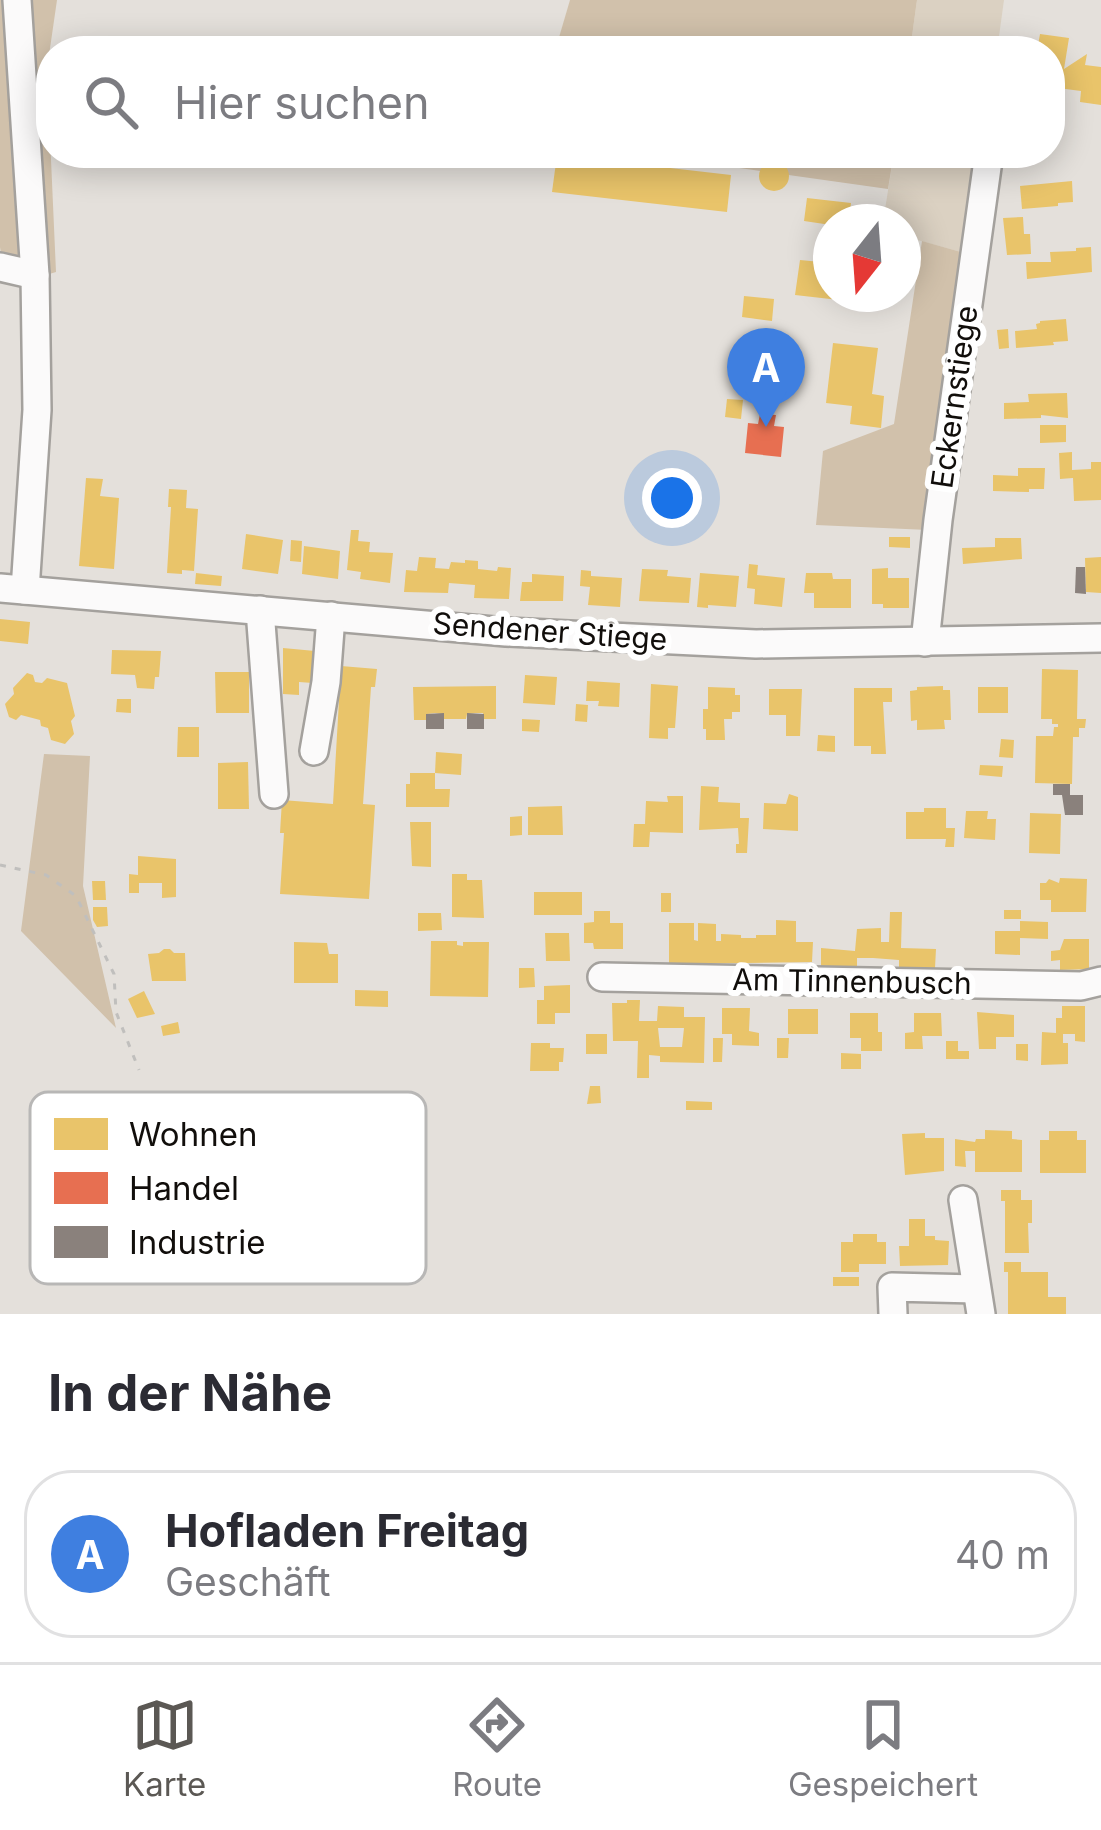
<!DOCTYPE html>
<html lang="de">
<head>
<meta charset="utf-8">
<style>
  :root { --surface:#fff; --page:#f2f2f3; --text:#2b2b33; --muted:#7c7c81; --line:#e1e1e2; --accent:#5b5854 }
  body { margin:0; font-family:Inter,sans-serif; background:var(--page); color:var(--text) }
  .compass { position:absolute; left:813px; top:204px; width:108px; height:108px; border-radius:50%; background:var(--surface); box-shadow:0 6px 30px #0003; rotate:197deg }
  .you { position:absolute; left:672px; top:498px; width:42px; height:42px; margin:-30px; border:9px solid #fff; border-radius:50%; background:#1a73e8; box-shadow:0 0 0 18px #1a73e833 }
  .badge { display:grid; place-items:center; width:78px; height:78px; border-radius:50%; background:var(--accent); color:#fff; font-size:39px; font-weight:700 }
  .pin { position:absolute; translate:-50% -99px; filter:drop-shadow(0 3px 6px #0008) }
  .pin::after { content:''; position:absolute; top:63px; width:42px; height:36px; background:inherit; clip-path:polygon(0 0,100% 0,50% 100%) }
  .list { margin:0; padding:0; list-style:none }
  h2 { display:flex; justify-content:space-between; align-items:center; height:156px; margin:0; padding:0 48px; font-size:51px }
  h2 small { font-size:39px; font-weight:400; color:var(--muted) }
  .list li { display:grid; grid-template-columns:78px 1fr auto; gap:36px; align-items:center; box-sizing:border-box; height:168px; margin:0 24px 24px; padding:0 24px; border:3px solid var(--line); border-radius:48px }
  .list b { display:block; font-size:45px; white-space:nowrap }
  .list p { margin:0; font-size:39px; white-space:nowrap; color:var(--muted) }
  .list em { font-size:39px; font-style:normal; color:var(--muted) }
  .icon { flex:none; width:66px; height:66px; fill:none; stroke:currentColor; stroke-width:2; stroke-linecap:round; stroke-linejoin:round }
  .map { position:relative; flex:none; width:1101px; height:1314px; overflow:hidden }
  .search { position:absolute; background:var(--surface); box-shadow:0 6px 30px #0003; left:36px; right:36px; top:36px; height:132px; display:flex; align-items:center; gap:30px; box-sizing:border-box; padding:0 42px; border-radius:48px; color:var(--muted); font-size:45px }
  .sheet { height:348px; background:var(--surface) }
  nav { display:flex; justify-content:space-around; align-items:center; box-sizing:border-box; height:168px; border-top:3px solid var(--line); background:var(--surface); font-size:33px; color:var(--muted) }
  nav a { display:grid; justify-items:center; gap:6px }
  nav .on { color:var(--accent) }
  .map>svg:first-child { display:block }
</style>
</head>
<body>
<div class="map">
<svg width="1101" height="1314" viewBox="0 0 1101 1314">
  <rect width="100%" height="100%" fill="#e4e0db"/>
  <g fill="#dbd1c2">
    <polygon points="917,0 1004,0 997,51 910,51"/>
    <polygon points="894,153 982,153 968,254 903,236 903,222 883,222"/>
  </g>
  <g fill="#d1c1ab">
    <polygon points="0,0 5,0 24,259 1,254 0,247"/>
    <polygon points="30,0 57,0 47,69 56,272 46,275"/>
    <polygon points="570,0 917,0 910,51 555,51"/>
    <polygon points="634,153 894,153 888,189"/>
    <polygon points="922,241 968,254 928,530 816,525 823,451 894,424"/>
    <polygon points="44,754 90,756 83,886 116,1028 21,931"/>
  </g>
  <g fill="#e9c46a" fill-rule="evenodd">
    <polygon points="1040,34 1069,38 1064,69 1087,54 1085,65 1101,67 1101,105 1080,102 1081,91 1050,87 1050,51 1037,51"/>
    <polygon points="557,155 731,175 727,212 552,192"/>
    <circle cx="774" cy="176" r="15"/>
    <polygon points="1072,181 1073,202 1058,203 1058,206 1022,209 1020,186"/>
    <polygon points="807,198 851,203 849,222 831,222 831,225 804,221"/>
    <polygon points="1023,217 1024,234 1030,234 1031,254 1007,255 1003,218"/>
    <polygon points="1091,247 1092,272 1027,279 1026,262 1051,262 1050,252 1076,251 1076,248"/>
    <polygon points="800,260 831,263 831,294 884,294 883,305 795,295"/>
    <polygon points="744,296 774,299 772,321 742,317"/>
    <polygon points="1066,319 1068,341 1053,342 1054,345 1016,348 1015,331 1037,329 1036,324 1040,323 1040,321"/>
    <polygon points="1008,329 1009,348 999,349 997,330"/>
    <polygon points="833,343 878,348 872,394 884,396 881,428 850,424 852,406 826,403"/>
    <polygon points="1067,393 1068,418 1041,415 1041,418 1004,419 1004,403 1029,402 1028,394"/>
    <polygon points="727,399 743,400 741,419 725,417"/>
    <polygon points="1040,425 1066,425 1066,442 1040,443"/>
    <polygon points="1072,452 1072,470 1091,469 1091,462 1101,462 1101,500 1074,501 1073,478 1060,479 1059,453"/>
    <polygon points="1018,468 1045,468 1044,489 1029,489 1029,492 993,491 993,475 1018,476"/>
    <polygon points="86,478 103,479 100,496 119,498 114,569 79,566"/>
    <polygon points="169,489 187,490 186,508 198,509 194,571 182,570 182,574 167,573 171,507 168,507"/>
    <polygon points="351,530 359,530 358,541 370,542 369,552 393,553 390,583 360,579 361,572 347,570"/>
    <polygon points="246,534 283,540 278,574 242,569"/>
    <polygon points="889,537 910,537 910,548 889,547"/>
    <polygon points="995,538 1021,538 1022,559 963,564 962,548 995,547"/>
    <polygon points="291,540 302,541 301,562 290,561"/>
    <polygon points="304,546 340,551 338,579 302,574"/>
    <polygon points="419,557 436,558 435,568 449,569 451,562 465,563 465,560 478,561 478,569 497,571 498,567 511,568 509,599 474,598 475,585 449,583 448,593 404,592 406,570 417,571"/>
    <polygon points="1101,557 1101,593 1086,592 1085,558"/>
    <polygon points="749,564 758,565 757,575 785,578 782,607 754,604 755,589 747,588"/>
    <polygon points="888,568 888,578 909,578 909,608 883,608 883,604 872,604 872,569"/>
    <polygon points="642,569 668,570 667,576 691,578 689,603 639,601"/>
    <polygon points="581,570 591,571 591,576 622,578 620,607 588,605 590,587 580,586"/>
    <polygon points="196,573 222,576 221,586 195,584"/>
    <polygon points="700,573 739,576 736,607 708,605 708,608 697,607"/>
    <polygon points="806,573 832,573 833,579 851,579 851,608 814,608 814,593 804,593"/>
    <polygon points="532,574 564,576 563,601 520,601 522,582 532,582"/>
    <polygon points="0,619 30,622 28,644 0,641"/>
    <polygon points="283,648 315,651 313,683 299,682 299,695 283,694"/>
    <polygon points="112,650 161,651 159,677 155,677 154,689 137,688 135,675 111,674"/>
    <polygon points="341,666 377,669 375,687 371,687 363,804 375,805 369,899 280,894 284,833 280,833 282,800 333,804"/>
    <polygon points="1042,669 1078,670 1077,719 1086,719 1085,728 1079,728 1079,737 1073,737 1072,784 1035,783 1036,736 1053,736 1054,727 1058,727 1058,724 1052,724 1052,719 1041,719"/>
    <polygon points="215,672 249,672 249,713 216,713"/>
    <polygon points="27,673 33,675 35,682 42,683 47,678 67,683 75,716 71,721 74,734 65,744 51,740 48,728 41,726 40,720 21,715 16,720 9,717 5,704 14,694 13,688"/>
    <polygon points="525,675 557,677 555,705 523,703"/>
    <polygon points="587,681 620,683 619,707 598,706 599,701 586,701"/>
    <polygon points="651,684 678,686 675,728 668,728 668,739 649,738"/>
    <polygon points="496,686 496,719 484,719 483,713 475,713 467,714 466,719 444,719 444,714 435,713 427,714 426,720 414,720 413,687"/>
    <polygon points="943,686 943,690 950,690 951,720 944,720 945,729 917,730 917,720 911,721 910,691 917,690 917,687"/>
    <polygon points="708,687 735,688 735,695 740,695 740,712 732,712 732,719 724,719 725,740 706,740 706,729 703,729 703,709 708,709"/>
    <rect x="978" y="687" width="30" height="26"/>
    <polygon points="854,688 892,688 892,702 883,702 886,754 871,754 871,746 854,746"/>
    <polygon points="769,689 802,689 800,736 786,736 786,715 769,715"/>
    <polygon points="117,699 131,699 131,713 116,712"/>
    <polygon points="576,704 588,705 587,722 575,721"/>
    <polygon points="522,719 540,720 539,732 522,731"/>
    <polygon points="178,727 199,727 199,757 177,757"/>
    <polygon points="818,735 835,736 835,752 817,751"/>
    <polygon points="1001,739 1014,740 1013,758 999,757"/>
    <polygon points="436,752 462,754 461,775 435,773"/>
    <polygon points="248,762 249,809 218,809 218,763"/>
    <polygon points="980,765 1003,766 1002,777 979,775"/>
    <polygon points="410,773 435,773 435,789 450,789 449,807 406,807 406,784 410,784"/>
    <polygon points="701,786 719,787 718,802 740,803 740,818 749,818 747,853 736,853 736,844 739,844 738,828 699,830"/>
    <polygon points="789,794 798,797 798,831 763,829 764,803 786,804"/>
    <polygon points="667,796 683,796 683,833 650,832 649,847 633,847 634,824 645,824 646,801 668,802"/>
    <polygon points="562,806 563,835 528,835 528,807"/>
    <polygon points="924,808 946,808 946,828 955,828 954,847 945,847 946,839 906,839 906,812 924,812"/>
    <polygon points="966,811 988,811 987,819 996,819 995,840 964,838"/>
    <polygon points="1030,813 1061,814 1060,854 1029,853"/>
    <polygon points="522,816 522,835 510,836 510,817"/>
    <polygon points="410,822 431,822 431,867 412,866"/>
    <polygon points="138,856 176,859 176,897 162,898 162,883 139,883 139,893 129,893 129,874 138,875"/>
    <polygon points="452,874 467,874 467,880 482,880 484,918 452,917"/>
    <polygon points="1060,878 1087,879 1086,912 1051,912 1051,900 1040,900 1040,883 1046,883 1049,879 1059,883"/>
    <polygon points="92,881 105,881 106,900 93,900"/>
    <rect x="534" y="892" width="48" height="23"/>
    <rect x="661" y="893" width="10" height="19"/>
    <polygon points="93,907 107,907 108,926 97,927 93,920"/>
    <rect x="1004" y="910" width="17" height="9"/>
    <polygon points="594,911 610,911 610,923 623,923 623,949 594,949 593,943 584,943 584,923 594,922"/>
    <polygon points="890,912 902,912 901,948 936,949 935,968 899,969 899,960 873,958 857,958 857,968 821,967 821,948 855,951 857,929 881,928 881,942 889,942"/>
    <polygon points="418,913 441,913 442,930 418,931"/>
    <polygon points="776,920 796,921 796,942 813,942 812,962 669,964 669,923 694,923 694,940 698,941 698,923 716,924 716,941 721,941 721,934 741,935 741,938 756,938 756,935 776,935"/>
    <polygon points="1020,921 1048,922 1048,939 1020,938 1020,955 995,954 995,931 1020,931"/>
    <polygon points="545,933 569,933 570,961 546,961"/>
    <polygon points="1064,939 1089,939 1089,969 1060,970 1060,960 1051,961 1051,951 1060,950"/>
    <polygon points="431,941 457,941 457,945 463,946 463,942 489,942 488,997 430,996"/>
    <polygon points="294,942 327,943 329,954 338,954 338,983 294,983"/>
    <polygon points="164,949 170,949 174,953 185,953 186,981 152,981 148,954 159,953"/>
    <polygon points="519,968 534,968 535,987 519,988"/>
    <polygon points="570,985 570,1013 555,1013 555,1024 537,1024 537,1000 544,1000 544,986"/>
    <polygon points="355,990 388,991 388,1007 355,1006"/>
    <polygon points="144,991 155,1014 137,1018 128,999"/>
    <path d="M627,1000h13l-1,21h18l1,-15 26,1v10h21l-1,46 -44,-1v-6l-11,-1v23h-12l1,-37h-25l-1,-38h15zM658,1028h26l-2,19h-22z"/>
    <polygon points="1062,1006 1085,1006 1085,1042 1075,1041 1075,1034 1063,1034 1063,1043 1068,1043 1068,1064 1041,1065 1042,1032 1056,1033 1056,1018 1062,1018"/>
    <polygon points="722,1008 750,1008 749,1031 759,1033 759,1046 732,1045 732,1034 722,1034"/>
    <rect x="788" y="1009" width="30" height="25"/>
    <polygon points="977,1012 1014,1015 1014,1037 996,1037 996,1049 979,1049"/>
    <polygon points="850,1013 878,1013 878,1032 882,1032 882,1051 861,1051 861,1038 850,1038"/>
    <polygon points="914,1013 941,1013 942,1036 922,1036 923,1049 905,1049 905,1033 914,1032"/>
    <polygon points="178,1022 180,1033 163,1036 161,1026"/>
    <rect x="586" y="1034" width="21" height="20"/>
    <polygon points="713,1038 723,1038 722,1062 713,1062"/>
    <polygon points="777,1038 789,1038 788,1058 777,1058"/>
    <polygon points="946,1041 958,1041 958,1051 969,1051 969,1059 946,1059"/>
    <polygon points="531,1043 550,1043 550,1048 564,1048 563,1062 559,1062 559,1071 530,1071"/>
    <polygon points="1016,1044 1028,1044 1028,1061 1016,1060"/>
    <polygon points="841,1053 861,1054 861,1069 841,1069"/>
    <polygon points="590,1086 600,1086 601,1103 587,1104"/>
    <polygon points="686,1101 712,1102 712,1110 686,1110"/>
    <polygon points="985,1130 1012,1131 1012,1139 1022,1140 1022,1172 975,1172 975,1151 965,1151 966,1167 955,1166 955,1139 975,1142 976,1139 985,1139"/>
    <polygon points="1049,1131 1077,1131 1077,1140 1086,1140 1086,1173 1040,1173 1040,1140 1049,1140"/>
    <polygon points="925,1133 925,1138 944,1138 944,1171 905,1175 902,1134"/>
    <polygon points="1001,1190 1021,1190 1021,1200 1032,1200 1032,1223 1028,1223 1029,1253 1005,1253 1005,1201 1001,1201"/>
    <polygon points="909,1219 925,1219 925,1236 935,1236 935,1240 949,1241 948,1265 900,1266 899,1246 909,1246"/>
    <polygon points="853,1234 877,1234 877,1242 886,1242 886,1264 859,1264 859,1272 841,1272 841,1242 853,1242"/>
    <polygon points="1004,1262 1021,1262 1021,1272 1048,1272 1048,1297 1066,1297 1066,1314 1008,1314 1008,1272 1004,1272"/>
    <rect x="833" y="1277" width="26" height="9"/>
  </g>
  <polygon fill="#e76f51" points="760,414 776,415 774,426 784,427 781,457 745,453 748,423 758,424"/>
  <g fill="#8a817c">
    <polygon points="1076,567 1085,567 1086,594 1075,593"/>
    <polygon points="444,713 444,729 426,729 426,714"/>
    <polygon points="467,713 484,714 484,729 467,729"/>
    <polygon points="1053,784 1070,784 1070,795 1083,795 1083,815 1065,815 1062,795 1053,795"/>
  </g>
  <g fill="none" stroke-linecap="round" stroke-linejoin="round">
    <g stroke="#a4a19d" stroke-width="32">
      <g id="minor">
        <polyline points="17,0 35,275 37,410 25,590"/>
        <polyline points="0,267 35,275"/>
        <polyline points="0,588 506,632 756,644 1101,638"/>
        <polyline points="260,610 274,794"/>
        <polyline points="925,642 938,520 989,153"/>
        <polyline points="314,751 326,682 331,616"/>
        <polyline points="602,977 1081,986 1101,981"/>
        <polyline points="963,1200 981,1314"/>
        <polyline points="893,1314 892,1287 976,1289"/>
      </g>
    </g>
    <polyline stroke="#c0bfbd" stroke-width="3" stroke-dasharray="6 9" stroke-linecap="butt" points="0,865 46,875 76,896 114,974 116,1012 139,1070"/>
    <use href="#minor" stroke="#fbfafa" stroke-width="27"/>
  </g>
  <g text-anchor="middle" stroke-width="12" stroke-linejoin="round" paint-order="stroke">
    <g font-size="30" fill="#110e0b" stroke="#fff">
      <text transform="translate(955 397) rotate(-82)" y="10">Eckernstiege</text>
      <text transform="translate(550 632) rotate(4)" y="10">Sendener Stiege</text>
      <text transform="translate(852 982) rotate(1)" y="10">Am Tinnenbusch</text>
    </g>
  </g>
  <rect x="30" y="1092" width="396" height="192" rx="18" fill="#fff" stroke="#b8b7b6" stroke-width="3"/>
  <rect x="54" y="1118" width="54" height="32" fill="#e9c46a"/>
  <rect x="54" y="1172" width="54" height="32" fill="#e76f51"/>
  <rect x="54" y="1226" width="54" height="32" fill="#8a817c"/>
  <g font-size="33" fill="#110e0b">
    <text x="129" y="1146">Wohnen</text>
    <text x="129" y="1200">Handel</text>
    <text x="129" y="1254">Industrie</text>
  </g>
</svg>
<svg class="compass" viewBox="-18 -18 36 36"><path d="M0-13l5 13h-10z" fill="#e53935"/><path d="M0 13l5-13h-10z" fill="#7c7c81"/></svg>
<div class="you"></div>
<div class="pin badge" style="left:766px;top:427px;background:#3f7fe0">A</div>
<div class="search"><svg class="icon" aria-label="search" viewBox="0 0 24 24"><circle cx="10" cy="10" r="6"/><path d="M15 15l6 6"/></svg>Hier suchen</div>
</div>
<section class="sheet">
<h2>In der Nähe<small></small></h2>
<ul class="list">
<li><span class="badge" style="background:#3f7fe0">A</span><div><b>Hofladen Freitag</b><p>Geschäft</p></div><em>40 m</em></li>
</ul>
</section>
<nav>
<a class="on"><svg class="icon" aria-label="map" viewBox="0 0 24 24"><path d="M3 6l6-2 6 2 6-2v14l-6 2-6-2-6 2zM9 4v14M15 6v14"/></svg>Karte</a>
<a><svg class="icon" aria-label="directions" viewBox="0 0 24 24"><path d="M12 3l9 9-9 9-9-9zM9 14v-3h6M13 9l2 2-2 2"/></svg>Route</a>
<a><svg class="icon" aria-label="saved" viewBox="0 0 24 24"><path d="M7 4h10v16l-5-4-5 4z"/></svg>Gespeichert</a>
</nav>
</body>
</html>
